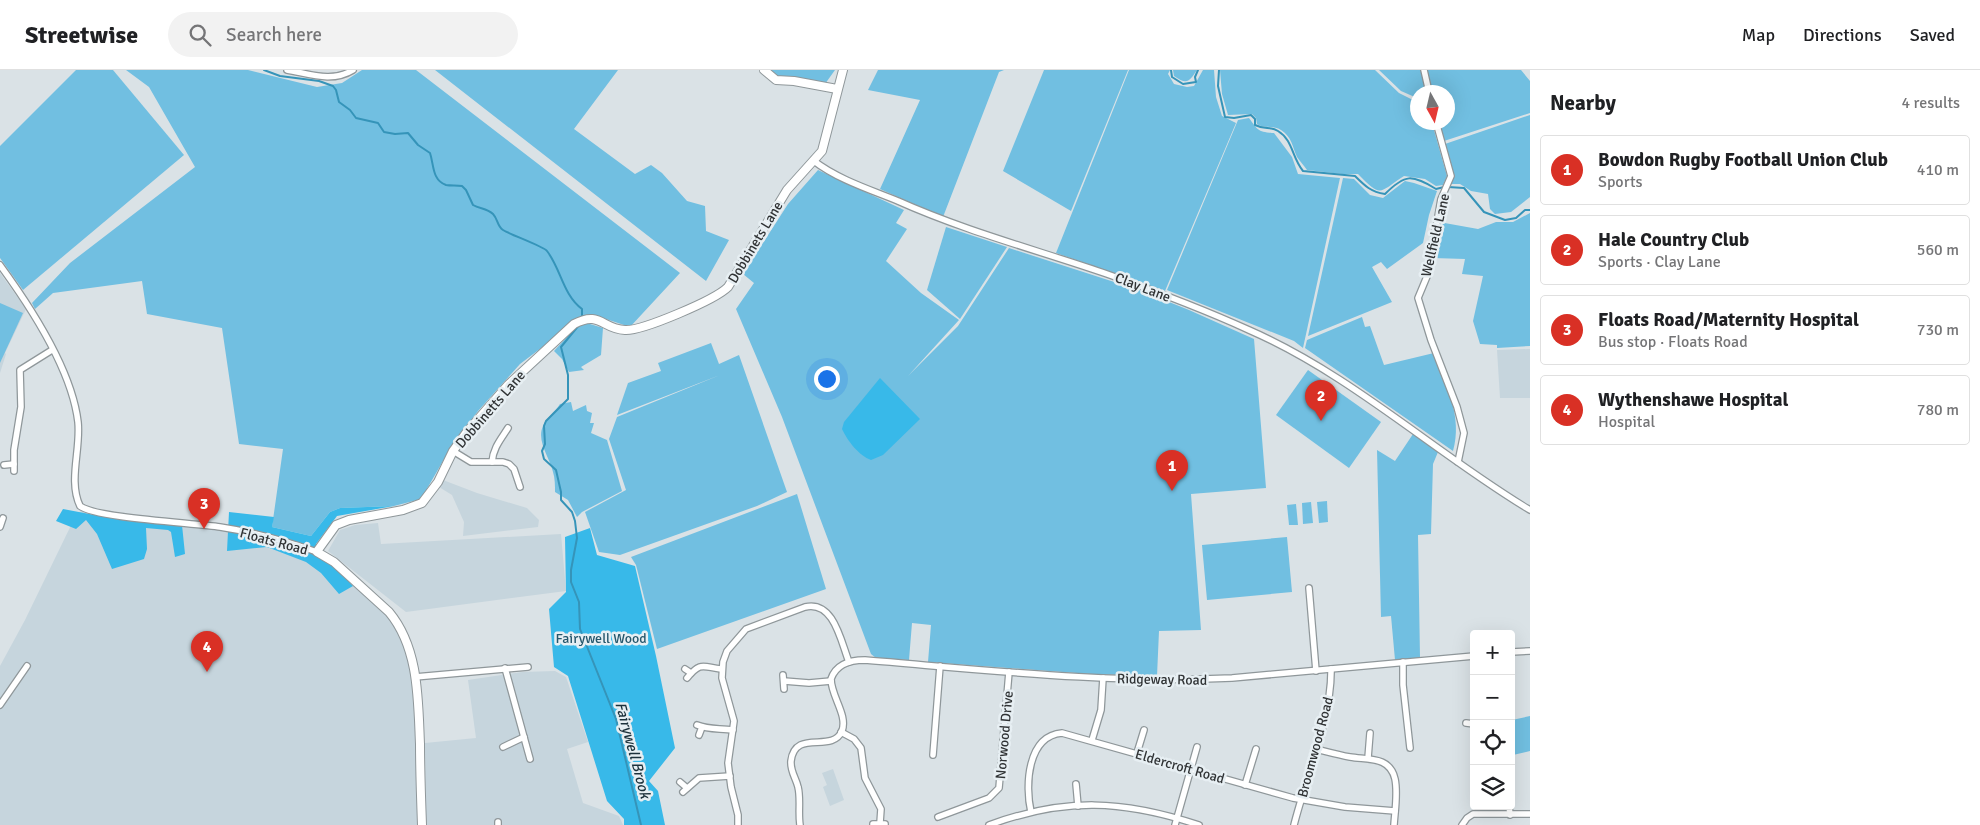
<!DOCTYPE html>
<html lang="en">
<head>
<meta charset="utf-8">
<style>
  :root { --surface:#fff; --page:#f2f2f2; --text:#202124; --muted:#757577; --line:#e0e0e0; --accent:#d93025 }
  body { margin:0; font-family:Signika,sans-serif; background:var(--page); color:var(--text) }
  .controls { position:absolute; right:15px; bottom:15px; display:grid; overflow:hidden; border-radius:5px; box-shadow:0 5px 20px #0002 }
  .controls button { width:45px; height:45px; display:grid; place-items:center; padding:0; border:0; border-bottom:1px solid var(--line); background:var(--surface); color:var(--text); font:25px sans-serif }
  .compass { position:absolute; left:1410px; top:15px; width:45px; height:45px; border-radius:50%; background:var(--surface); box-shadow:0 5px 20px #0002; rotate:172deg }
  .you { position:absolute; left:826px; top:308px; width:18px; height:18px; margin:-12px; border:4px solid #fff; border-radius:50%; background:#1a73e8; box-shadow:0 0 0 8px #1a73e833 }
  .badge { display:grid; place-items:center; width:32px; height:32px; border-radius:50%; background:var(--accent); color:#fff; font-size:16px; font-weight:700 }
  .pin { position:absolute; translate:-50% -41px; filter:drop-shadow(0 1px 2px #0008) }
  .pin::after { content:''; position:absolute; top:26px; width:18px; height:15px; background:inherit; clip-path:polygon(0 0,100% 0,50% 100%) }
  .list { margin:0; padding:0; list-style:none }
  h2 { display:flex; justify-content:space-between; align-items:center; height:65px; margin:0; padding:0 20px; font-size:21px }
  h2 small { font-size:16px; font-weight:400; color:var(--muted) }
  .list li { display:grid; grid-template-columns:32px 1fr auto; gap:15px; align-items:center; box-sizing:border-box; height:70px; margin:0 10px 10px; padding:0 10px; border:1px solid var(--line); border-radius:5px }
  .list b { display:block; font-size:19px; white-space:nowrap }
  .list p { margin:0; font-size:16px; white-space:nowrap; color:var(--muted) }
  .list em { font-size:16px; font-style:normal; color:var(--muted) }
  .icon { flex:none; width:28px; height:28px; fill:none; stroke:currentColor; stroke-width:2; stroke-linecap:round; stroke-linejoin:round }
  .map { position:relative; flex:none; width:1530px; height:755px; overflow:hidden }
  header { display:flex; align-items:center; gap:30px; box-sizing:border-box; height:70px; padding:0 25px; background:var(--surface); border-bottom:1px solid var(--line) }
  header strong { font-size:24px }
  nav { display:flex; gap:28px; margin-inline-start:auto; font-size:18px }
  .search { width:350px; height:45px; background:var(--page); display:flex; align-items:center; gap:12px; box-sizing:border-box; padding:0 18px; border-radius:28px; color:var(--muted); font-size:19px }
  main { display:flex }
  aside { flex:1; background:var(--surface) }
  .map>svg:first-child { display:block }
</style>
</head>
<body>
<header>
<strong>Streetwise</strong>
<div class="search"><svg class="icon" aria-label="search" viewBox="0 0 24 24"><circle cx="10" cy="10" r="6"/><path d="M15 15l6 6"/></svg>Search here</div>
<nav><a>Map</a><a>Directions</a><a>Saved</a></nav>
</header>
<main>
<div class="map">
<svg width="1530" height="755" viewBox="0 0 1530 755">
  <rect width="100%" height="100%" fill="#dae2e6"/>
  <g fill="#c6d5dd">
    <polygon points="0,203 26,239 5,283 6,284 0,303"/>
    <polygon points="1530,279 1530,328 1500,328 1497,280"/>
    <polygon points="443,410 477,423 527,438 539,450 538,457 463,466 464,452 452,425 439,417"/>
    <polygon points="82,441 222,457 317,482 396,550 417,616 422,755 0,755 0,596 25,550 77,443"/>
    <polygon points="378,453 381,474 561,464 566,521 406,542 328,481 340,460 355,455"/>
    <polygon points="555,601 566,607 588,672 567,679 583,733 619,746 623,755 426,755 425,673 476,668 468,610 522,602"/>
    <polygon points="833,699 844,730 830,736 823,717 827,715 822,703"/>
  </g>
  <g fill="#71bfe1">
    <polygon points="76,0 113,0 184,85 23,220 0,188 0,76"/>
    <polygon points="126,0 248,0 317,17 342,13 362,0 416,0 680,203 630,257 597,246 576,249 557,266 520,294 478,341 450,379 421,429 394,436 340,438 330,442 311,466 272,457 283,379 239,374 222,258 147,244 142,211 53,223 35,239 32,233 70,193 195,97 149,17"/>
    <polygon points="435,0 618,0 574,59 635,104 651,95 662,103 687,131 705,136 706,161 729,170 706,211"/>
    <polygon points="770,0 835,0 825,14 779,7"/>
    <polygon points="878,0 1004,0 999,2 943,147 880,119 920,30 868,20"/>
    <polygon points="1044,0 1128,0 1071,141 1003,101"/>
    <polygon points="1129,0 1170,0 1168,4 1174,14 1187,17 1194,16 1203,0 1214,0 1216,27 1222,46 1236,53 1165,221 1056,183"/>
    <path d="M1173,0h24c-8,12 -10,15 -23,6z"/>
    <path d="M1220,0h155l24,23 18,9 1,20 14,1 15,53 -4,9 -7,1 -11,-7 -21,-3c-25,16 -22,23 -46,-2h-16l-35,-4c-3,-4 -7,-9 -10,-13 -5,-11 -5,-20 -16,-27 -8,-5 -17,-1 -24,-6l-1,-6 -4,-4 -24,1 -6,-21z"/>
    <polygon points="1379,0 1424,0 1429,22 1418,22 1417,28 1401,21"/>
    <polygon points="1427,0 1521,0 1530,11 1530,43 1444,71 1440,53 1448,52 1448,22 1432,22"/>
    <polygon points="1530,45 1530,127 1511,142 1495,144 1490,139 1488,124 1471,121 1460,114 1448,114 1453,106 1445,74"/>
    <path d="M1249,48c9,12 8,14 25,15l18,24 6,17 42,4 -37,170 -9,-7 -127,-51 71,-170z"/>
    <polygon points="818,100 904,140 896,153 907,159 886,191 921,223 959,250 908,306 958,256 1009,178 1139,220 1189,240 1254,269 1266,418 1191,424 1201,560 1159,561 1157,606 1090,604 928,592 931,555 912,553 909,590 876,588 871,584 782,347 736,239 754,213 743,204 788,134"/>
    <polygon points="1343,108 1354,109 1370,125 1383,128 1405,111 1414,113 1437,121 1429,145 1423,173 1387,199 1381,192 1372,197 1392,232 1308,266"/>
    <polygon points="1530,143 1530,276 1497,278 1497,275 1480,274 1473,251 1483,206 1462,204 1465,189 1433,188 1439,152 1478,159 1496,152 1513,152"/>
    <polygon points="946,157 1007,177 960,249 927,220"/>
    <polygon points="0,233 23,243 0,293"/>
    <path d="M1362,247l3,10 5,-1 14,39 50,-12c12,31 29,64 19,98l-148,-103 2,-8z"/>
    <polygon points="583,254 590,254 603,258 601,285 581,297 584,300 569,302 562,289 554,281 575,258"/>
    <polygon points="711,273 719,294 739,285 787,422 757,436 620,485 599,482 585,442 626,420 609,369 617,347 720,305 617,345 628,313 661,301 658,293"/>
    <polygon points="1308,300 1381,352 1349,398 1276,345"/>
    <path d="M571,332l2,9 13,-6 1,6 5,2 -2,10h4l-3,10 16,7 15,51 -40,21 -5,5 -9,-17 -13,-8c0,-6 0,-14 -2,-20 -3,-14 -17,-31 -10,-46 3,-8 12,-14 17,-22z"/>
    <polygon points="1413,364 1438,382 1433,394 1431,464 1418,465 1420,588 1395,590 1391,546 1381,547 1377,380 1395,391"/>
    <polygon points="797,424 826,519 657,579 636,495 631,487"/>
    <polygon points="1327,431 1328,452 1319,453 1317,432"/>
    <polygon points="1311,432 1313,453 1303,454 1302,433"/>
    <polygon points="1296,434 1298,455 1289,455 1287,435"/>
    <polygon points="1287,467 1292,522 1207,530 1202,475"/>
    <polygon points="1530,646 1530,681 1513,685 1512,650"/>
  </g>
  <g fill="#38b9e9">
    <path d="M880,308l40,41 -37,36 -12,5c-12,-4 -24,-20 -29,-31l2,-7z"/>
    <polygon points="394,436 337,446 316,474 316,486 334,497 353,516 339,524 321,503 306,492 267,477 227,481 229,442 274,447 272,457 311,466 330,442 340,438"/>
    <polygon points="63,439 121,450 182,455 185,484 175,487 171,462 168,460 146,458 147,479 144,489 112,499 97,464 86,450 76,459 56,451"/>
    <polygon points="590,458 597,485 635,496 656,586 675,678 649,711 658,721 665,755 624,755 624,749 607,731 568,606 554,597 549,539 566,522 565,467"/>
  </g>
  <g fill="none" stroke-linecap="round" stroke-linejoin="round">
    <g stroke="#3594b9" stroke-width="2">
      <path d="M264,0l16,6 39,5 14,5 3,4 3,12 11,8 6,8 22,5 6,9 11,2 13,-1 10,12 12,8c4,12 2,27 16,32 5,1 11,0 16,1l4,4 7,15c7,4 14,3 20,9 5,5 4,12 10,16 6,4 42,17 44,21 14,18 16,44 35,58v10"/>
      <polyline points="1171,0 1172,7 1183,14 1196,12 1195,7 1198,0"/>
      <path d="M1219,0l-1,16 7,31 9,1 17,-3 4,4v6c10,5 15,1 23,6 15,9 14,27 25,40l52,5c10,10 16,16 30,18 20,-20 27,-20 51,-5l8,-2"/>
      <polyline points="1448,117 1464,118 1484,142 1505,150 1516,148 1525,140 1530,140"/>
      <polyline points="579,255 561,277 568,305 568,329 546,351 544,356 545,374 542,381 544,389 556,400 561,422 561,430 572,442 575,451 577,468 571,500 571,512 579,532 580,559 616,649 641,755"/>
    </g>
    <g stroke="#8f979a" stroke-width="8">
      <g id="street">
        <path d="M287,0c23,4 45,13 66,0"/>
        <polyline points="1424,0 1429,22"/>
        <polyline points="1436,52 1451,106 1441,129 1428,204 1418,228 1431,270 1457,337 1464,363 1458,392"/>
        <path d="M814,91c23,18 57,29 84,40 67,30 139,49 209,73 48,17 96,35 142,56 103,45 186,123 281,180"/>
        <path d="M0,195c30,41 72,106 78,157 3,27 -10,59 2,84 15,12 114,17 140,21 33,5 66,14 97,25"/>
        <polyline points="453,381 471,392 503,392 509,394 514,399 520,417"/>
        <path d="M492,392c1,-14 9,-23 16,-34"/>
        <polyline points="4,395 14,394"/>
        <polyline points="14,401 14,380 21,337 20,300 52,280"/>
        <polyline points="0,457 3,448"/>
        <polyline points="1309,518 1316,601"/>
        <polyline points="1511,582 1530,581"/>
        <polyline points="1403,592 1403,615 1410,678"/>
        <polyline points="505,598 530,689"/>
        <polyline points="685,599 691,603"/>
        <polyline points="783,605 784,619"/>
        <polyline points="415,607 528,597"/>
        <path d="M687,608c14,-17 16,-11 34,-9"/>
        <polyline points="784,611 809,613 831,611"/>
        <polyline points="0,635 27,596"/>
        <polyline points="1466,653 1474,654"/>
        <path d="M697,655c12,5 23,3 36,5"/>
        <polyline points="841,662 854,669 861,678 865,708 881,739 880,753"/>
        <polyline points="699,665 702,657"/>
        <polyline points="1092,670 1101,640 1103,608"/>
        <polyline points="503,677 524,667"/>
        <path d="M1316,679c12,3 23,6 34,8 18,3 40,-1 45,22 3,14 0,31 -1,46"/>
        <polyline points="1137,683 1144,660"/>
        <polyline points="933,685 940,596"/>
        <polyline points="1368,688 1370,663"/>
        <polyline points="680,712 687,718"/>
        <polyline points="1076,714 1078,736"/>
        <polyline points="1245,715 1256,679"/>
        <polyline points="683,722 699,708 730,706"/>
        <polyline points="1509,736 1510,745"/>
        <path d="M1031,742c-6,-26 -4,-76 31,-79l231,65 52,9 50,4"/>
        <polyline points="938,747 989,728 999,718 1009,602"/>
        <polyline points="873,754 885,754"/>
        <polyline points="498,755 498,752"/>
        <path d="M738,755v-10l-7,-28 -3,-24 6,-42 -12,-43 1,-16 4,-11 19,-22 59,-22c29,-7 36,35 44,55"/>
        <path d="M800,755c-2,-13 1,-26 -2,-38 -2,-9 -8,-16 -7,-26 4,-33 41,-7 51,-30 6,-16 -11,-35 -11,-52 5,-15 20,-19 34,-19 122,10 245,24 367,18l242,-22"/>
        <path d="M989,755c77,-28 134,-25 210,0"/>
        <polyline points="1175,755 1197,677"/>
        <path d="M1294,755c12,-48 38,-108 37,-156"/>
        <polyline points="1462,755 1467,748 1473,744 1530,744"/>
      </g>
    </g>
    <g stroke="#8f979a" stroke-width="10">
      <g id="secondary">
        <polyline points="764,0 776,10 794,11 837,19"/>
        <path d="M422,755c-1,-27 -2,-54 -2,-81 -2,-45 -1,-96 -31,-132l-55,-50 -17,-10 1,-2 18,-25 13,-5 54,-10 19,-7 16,-21 15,-31 13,-18 42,-48 66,-61c26,-14 28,5 51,6 17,1 90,-30 103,-43l59,-97 35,-39 21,-81"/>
      </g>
    </g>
    <use href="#street" stroke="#fff" stroke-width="5.5"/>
    <use href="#secondary" stroke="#fff" stroke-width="8"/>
  </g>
  <g text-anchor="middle" stroke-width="5" stroke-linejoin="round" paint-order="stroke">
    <g font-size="14" fill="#303335" stroke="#e7eff3">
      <text transform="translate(1435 165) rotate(-77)" y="5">Wellfield Lane</text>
      <text transform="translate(755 172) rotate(-59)" y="5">Dobbinets Lane</text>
      <text transform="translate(1143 217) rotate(21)" y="5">Clay Lane</text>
      <text transform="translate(490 339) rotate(-49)" y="5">Dobbinetts Lane</text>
      <text transform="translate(274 471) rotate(15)" y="5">Floats Road</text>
      <text transform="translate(1162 609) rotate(1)" y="5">Ridgeway Road</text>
      <text transform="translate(1004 665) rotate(-85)" y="5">Norwood Drive</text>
      <text transform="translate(1315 677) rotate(-75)" y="5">Broomwood Road</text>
      <text transform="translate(1180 696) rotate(16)" y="5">Eldercroft Road</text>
    </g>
    <g font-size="14" fill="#25576c" stroke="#e7eff3">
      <text x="601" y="573">Fairywell Wood</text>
    </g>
    <g font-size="15" font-style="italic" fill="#1c313b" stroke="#e7eff3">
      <text transform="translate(633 680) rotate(75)" y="5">Fairywell Brook</text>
    </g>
  </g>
</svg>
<div class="controls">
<button>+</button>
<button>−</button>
<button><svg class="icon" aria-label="locate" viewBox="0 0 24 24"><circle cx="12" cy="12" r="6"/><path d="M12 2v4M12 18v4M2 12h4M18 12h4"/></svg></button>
<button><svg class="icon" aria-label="layers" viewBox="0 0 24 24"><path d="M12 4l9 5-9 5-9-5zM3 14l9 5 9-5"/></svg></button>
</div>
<svg class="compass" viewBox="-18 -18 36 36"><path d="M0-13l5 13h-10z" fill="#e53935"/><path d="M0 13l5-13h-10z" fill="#757577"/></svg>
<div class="you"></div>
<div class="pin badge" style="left:1172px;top:421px">1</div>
<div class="pin badge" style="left:1321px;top:351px">2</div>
<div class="pin badge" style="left:204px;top:459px">3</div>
<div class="pin badge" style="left:207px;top:602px">4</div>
</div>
<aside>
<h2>Nearby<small>4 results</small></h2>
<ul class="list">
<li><span class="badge">1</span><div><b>Bowdon Rugby Football Union Club</b><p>Sports</p></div><em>410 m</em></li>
<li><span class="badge">2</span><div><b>Hale Country Club</b><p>Sports · Clay Lane</p></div><em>560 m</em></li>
<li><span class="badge">3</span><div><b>Floats Road/Maternity Hospital</b><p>Bus stop · Floats Road</p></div><em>730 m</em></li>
<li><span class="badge">4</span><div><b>Wythenshawe Hospital</b><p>Hospital</p></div><em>780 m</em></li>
</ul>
</aside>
</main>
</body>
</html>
